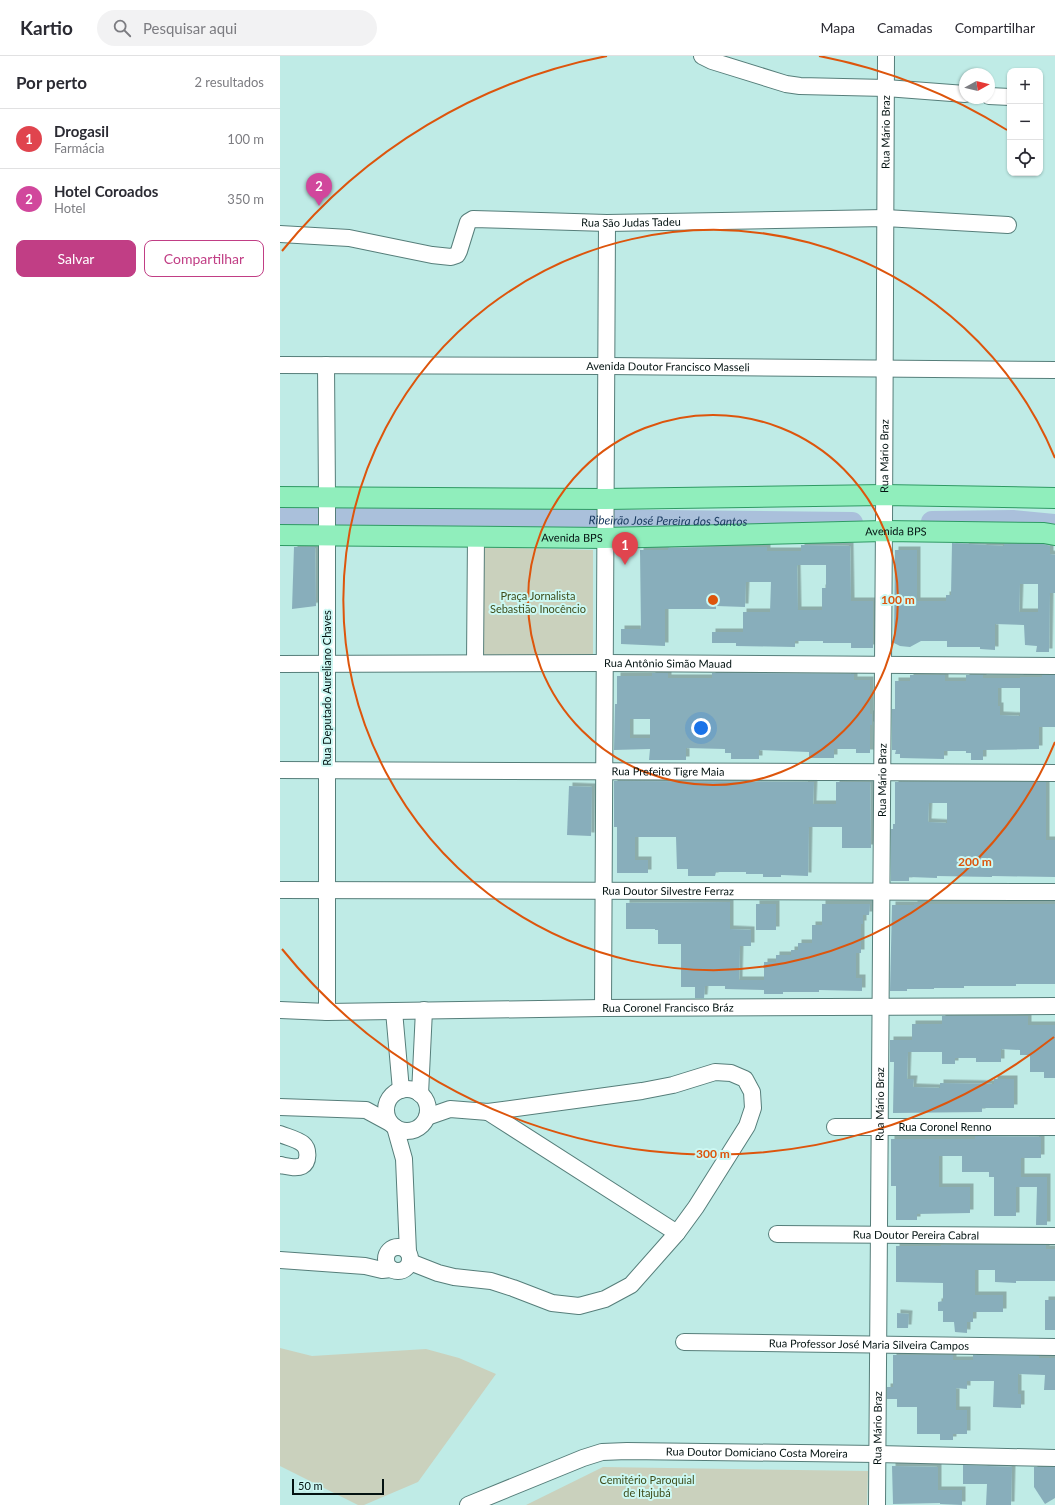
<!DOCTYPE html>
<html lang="pt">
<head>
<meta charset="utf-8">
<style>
  :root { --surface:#fff; --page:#f2f2f3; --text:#2b2b33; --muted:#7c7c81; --line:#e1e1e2; --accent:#c13e85 }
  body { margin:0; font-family:Lato,sans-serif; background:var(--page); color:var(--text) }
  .controls { position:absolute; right:12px; top:12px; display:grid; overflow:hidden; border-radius:8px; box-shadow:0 1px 3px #0004 }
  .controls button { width:36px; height:36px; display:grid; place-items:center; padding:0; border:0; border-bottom:1px solid var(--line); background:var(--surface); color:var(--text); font:20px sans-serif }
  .compass { position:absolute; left:679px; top:12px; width:36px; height:36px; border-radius:50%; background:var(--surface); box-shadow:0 1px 3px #0004; rotate:82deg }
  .scale { position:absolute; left:12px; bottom:10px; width:92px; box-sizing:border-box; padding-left:4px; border:2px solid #031211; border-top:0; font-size:11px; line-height:14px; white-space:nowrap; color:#031211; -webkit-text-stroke:3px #ccf8f3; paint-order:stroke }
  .you { position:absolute; left:421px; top:672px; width:14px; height:14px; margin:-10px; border:3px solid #fff; border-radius:50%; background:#1a73e8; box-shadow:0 0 0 6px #1a73e833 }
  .badge { display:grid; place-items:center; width:26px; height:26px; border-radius:50%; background:var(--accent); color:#fff; font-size:13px; font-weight:700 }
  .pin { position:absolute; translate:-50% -33px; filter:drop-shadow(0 1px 2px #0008) }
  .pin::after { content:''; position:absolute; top:21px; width:14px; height:12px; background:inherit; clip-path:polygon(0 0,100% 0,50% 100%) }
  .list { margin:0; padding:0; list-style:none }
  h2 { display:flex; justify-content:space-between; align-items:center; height:52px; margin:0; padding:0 16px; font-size:17px }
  h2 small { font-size:13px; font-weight:400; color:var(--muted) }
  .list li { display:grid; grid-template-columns:26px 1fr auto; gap:12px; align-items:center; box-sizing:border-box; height:60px; padding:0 16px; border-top:1px solid var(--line) }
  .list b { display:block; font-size:15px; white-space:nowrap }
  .list p { margin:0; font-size:13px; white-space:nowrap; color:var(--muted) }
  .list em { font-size:13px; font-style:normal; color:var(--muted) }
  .actions { display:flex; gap:8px; padding:12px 16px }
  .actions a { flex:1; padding:9px 0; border:1px solid var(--accent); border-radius:8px; text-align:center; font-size:14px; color:var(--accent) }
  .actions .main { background:var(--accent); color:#fff }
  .icon { flex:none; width:22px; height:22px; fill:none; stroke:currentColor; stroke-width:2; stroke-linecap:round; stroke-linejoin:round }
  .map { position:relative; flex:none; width:775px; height:1449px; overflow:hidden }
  header { display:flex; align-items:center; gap:24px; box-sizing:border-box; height:56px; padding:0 20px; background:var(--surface); border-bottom:1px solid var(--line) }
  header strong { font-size:19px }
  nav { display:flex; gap:22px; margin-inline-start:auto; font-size:14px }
  .search { width:280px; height:36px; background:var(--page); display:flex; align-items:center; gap:10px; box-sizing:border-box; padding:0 14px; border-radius:22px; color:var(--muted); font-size:15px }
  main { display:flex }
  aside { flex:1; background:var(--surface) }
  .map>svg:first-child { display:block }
</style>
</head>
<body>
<header>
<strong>Kartio</strong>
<div class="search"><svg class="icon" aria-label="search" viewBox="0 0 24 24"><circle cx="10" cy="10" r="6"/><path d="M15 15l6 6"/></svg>Pesquisar aqui</div>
<nav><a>Mapa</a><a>Camadas</a><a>Compartilhar</a></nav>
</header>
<main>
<aside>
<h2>Por perto<small>2 resultados</small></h2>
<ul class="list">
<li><span class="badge" style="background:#e0444e">1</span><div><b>Drogasil</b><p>Farmácia</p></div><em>100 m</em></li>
<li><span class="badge" style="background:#d1479c">2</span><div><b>Hotel Coroados</b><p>Hotel</p></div><em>350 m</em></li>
</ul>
<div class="actions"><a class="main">Salvar</a><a>Compartilhar</a></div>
</aside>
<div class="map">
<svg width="775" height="1449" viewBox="0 0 775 1449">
  <defs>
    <filter id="shadow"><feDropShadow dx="3.5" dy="-3.5" stdDeviation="0" flood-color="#0004"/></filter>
  </defs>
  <rect width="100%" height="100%" fill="#bfebe6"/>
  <g fill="#cad1bd">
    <polygon points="204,491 313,494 313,602 203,599"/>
    <polygon points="0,1292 32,1300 146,1293 179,1302 216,1318 138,1426 84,1449 78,1449 0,1410"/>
    <polygon points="323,1411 588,1415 587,1449 246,1449"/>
  </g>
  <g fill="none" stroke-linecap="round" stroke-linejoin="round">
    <g stroke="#aac0db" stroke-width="22">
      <path id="s1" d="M0,461l572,6"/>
      <polyline points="652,466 733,465 775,469"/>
    </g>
  </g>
  <g fill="#88aebb" fill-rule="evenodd" filter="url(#shadow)">
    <path d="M672,487l52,3v-2h39l7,2v8l5,1v38h-5l-1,59h-13l1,-6 -12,-1 -1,-20 -29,-1v26l-15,-1v-2h-33v-6h-26l-11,6 -10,-1 -6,-3 1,-93h22v51h29v-6h5zM740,528h18v28h-19z"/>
    <path d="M521,489l49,1 1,55h22v47h-22v-5h-28v-2h-28v6l-59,-1v-3h-24v-11h31v-20h27l1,-30h-25l-1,25 -29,-1v3h-51v37l-44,-2v-15h20l-1,-79h28v-2l47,-1h52v4h34zM517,509h29v23h-4v22h-24z"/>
    <polygon points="14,491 35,491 36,550 12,553"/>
    <path d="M372,617h16v5h44v-5l142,1v6h16v34h2v11h-2v28h-14v-4h-22v9h-25v-6l-50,-2v9h-28v-6h-6v-4l-39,-1v12h-37l1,-11 -36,1 1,-46h2v-28h35zM350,663h20v19h-20z"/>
    <path d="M630,619h35v6h21v-6h17v3h37v-1h22v-2h13v52h-16v22l-56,1v10h-12v-7h-5v-2h-22v8l-44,-1v-4h-5l1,-4h-4v-41h3v-28h15zM718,632h22v28l-20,-1v-9h-2z"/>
    <polygon points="334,725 534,726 533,748 556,748 556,726 590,726 591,792 562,792 562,771 529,771 528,820 501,819 501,821 483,821 483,818 466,818 466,816 436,816 435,820 408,820 408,813 397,813 396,781 355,781 355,804 368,804 368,817 337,817 337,771 334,771"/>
    <path d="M615,726h151v58h9v37l-63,-1v1l-55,-1v2l-28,-1v4h-18v-52h2v-5h2zM649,747h18v20l-19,-1z"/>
    <polygon points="289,730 312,731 311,780 287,779"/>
    <polygon points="450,846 450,873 471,874 471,890 460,890 459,924 484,924 484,906 496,906 496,899 511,899 511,894 518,894 518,887 532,887 532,869 542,869 542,848 590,848 589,859 583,859 583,868 581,868 581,897 576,897 576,922 582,922 582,935 539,934 539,936 503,936 503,938 484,938 484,934 445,933 445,930 425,930 424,942 415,942 415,931 401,931 401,888 378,888 378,874 375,874 375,873 346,873 346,847"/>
    <rect x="476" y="848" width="20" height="26"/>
    <polygon points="634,848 775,848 775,928 736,928 736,930 684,930 684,932 654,932 654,933 627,933 627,935 610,935 612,849 634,849"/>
    <polygon points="662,960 748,960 748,969 775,969 775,1022 764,1022 764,1016 750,1016 750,999 740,999 740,994 721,993 721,1006 696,1006 696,1002 675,1002 675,1008 662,1008 662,996 628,996 627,1023 634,1023 633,1031 660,1032 660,1027 714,1028 714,1023 734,1023 734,1052 702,1052 702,1056 613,1057 614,1006 610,1006 610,984 632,984 632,968 662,968"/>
    <polygon points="695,1080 761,1081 761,1102 741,1102 741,1121 767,1121 767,1169 756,1169 757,1131 736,1131 736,1160 714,1160 714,1121 709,1121 709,1116 682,1116 682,1100 659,1100 659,1131 690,1131 690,1157 637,1158 637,1164 616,1164 616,1130 611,1130 611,1083 695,1083"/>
    <polygon points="661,1189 766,1189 766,1193 775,1193 775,1225 736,1225 736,1227 715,1226 715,1214 695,1214 695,1239 723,1239 723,1256 693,1256 693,1266 687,1266 687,1277 675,1276 674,1266 663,1266 663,1255 658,1255 658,1246 663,1245 663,1227 616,1226 616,1190 661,1190"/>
    <rect x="765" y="1244" width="10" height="30"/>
    <polygon points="617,1257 629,1258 628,1272 617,1272"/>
    <polygon points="613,1299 673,1299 673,1304 693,1304 693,1299 759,1300 759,1302 775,1302 775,1334 764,1334 765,1319 738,1318 738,1338 741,1338 741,1352 713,1351 714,1325 687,1325 687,1333 676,1332 676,1354 687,1354 687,1378 673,1378 673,1384 660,1384 660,1378 637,1378 637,1351 617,1351 617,1343 607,1343 607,1331 613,1331"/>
    <polygon points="683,1409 732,1411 731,1449 706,1449 707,1428 683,1428"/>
    <polygon points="612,1410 658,1411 658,1434 682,1434 682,1449 660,1448 660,1447 613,1448"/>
    <polygon points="754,1411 775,1411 775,1442 765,1448 754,1431"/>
  </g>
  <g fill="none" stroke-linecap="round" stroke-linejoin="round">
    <g stroke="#567e7a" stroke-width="18">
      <g id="minor">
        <polyline points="422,0 432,5 506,28 520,30 606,32 685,38"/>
        <polyline points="709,40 730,41"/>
        <path id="s2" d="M0,178l69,4 83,17 19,2 6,-2 2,-4 9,-29 5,-3 134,4 278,-5 123,7"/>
        <path id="s3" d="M0,309l327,1 448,4"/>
        <polyline points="46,309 47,441 47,956"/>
        <polyline points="195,607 196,480"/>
        <path id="s4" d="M0,608l325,-1 450,3"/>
        <path id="s5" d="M0,714l775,3"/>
        <path id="s6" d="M0,834l775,2"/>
        <polyline points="323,952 327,167"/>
        <path id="s7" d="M0,954l47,2 276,-4 452,-2"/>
        <polyline points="114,955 121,1034"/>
        <circle cx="127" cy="1054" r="21"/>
        <polyline points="140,1038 144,954"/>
        <polyline points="0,1051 86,1054 110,1067"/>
        <polyline points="208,1056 397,1177"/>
        <polyline points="115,1071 124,1103 128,1196"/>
        <path id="s8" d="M555,1071h220"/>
        <path d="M0,1078c7,3 17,5 23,10 6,5 6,18 -1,22 -6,3 -16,0 -22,-1"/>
        <path id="s9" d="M497,1178l278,2"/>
        <circle cx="118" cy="1203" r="12"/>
        <polyline points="0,1204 85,1210 102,1214 111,1213"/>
        <polyline points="130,1206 158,1217 174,1221 211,1225 233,1232 272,1247 299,1250 325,1243 351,1229 397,1177 416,1151 467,1070 473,1052 472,1036 465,1023 451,1017 435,1016 393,1029 362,1035 208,1056 170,1053 147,1061"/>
        <path id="s10" d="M404,1286l371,5"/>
        <path id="s11" d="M188,1449l115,-47 19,-6 25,-1 250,3 178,4"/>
        <path id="s12" d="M597,1449l7,-981 2,-468"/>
      </g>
    </g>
    <g stroke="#2f9a64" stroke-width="22">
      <g id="major">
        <polyline points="0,441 325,443 604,439 775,442"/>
        <path id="s13" d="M0,479l325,3 279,-7 160,2 11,2"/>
      </g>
    </g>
    <use href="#minor" stroke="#fff" stroke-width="16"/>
    <use href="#major" stroke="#90eebc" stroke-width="20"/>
  </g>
  <g fill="none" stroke="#dd550c" stroke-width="2">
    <circle cx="433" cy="544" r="185"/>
    <path d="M775 686A370 370 0 1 1 775 402"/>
    <path d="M774 981A554 554 0 0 1 2 893M2 195A554 554 0 0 1 327 0M539 0A554 554 0 0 1 727 74"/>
  </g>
  <g text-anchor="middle" stroke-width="4" stroke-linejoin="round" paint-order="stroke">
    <g font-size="11" fill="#031211" stroke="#ccf8f3">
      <text dy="4" stroke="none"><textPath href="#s12" startOffset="1373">Rua Mário Braz</textPath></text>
      <text dy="4" stroke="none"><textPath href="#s2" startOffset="378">Rua São Judas Tadeu</textPath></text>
      <text dy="4" stroke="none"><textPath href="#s3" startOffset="388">Avenida Doutor Francisco Masseli</textPath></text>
      <text dy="4" stroke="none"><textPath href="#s12" startOffset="1049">Rua Mário Braz</textPath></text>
      <text dy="4" stroke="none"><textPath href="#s13" startOffset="616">Avenida BPS</textPath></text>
      <text dy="4" stroke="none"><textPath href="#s13" startOffset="292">Avenida BPS</textPath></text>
      <text dy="4" stroke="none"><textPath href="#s4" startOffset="388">Rua Antônio Simão Mauad</textPath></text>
      <text transform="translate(47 632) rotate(-90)" y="4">Rua Deputado Aureliano Chaves</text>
      <text dy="4" stroke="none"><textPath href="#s5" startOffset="388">Rua Prefeito Tigre Maia</textPath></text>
      <text dy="4" stroke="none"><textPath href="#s12" startOffset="725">Rua Mário Braz</textPath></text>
      <text dy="4" stroke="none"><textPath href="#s6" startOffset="388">Rua Doutor Silvestre Ferraz</textPath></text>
      <text dy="4" stroke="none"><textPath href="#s7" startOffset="388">Rua Coronel Francisco Bráz</textPath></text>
      <text dy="4" stroke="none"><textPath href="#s12" startOffset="401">Rua Mário Braz</textPath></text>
      <text dy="4" stroke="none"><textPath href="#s8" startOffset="110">Rua Coronel Renno</textPath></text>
      <text dy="4" stroke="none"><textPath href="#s9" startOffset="139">Rua Doutor Pereira Cabral</textPath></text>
      <text dy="4" stroke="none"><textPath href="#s10" startOffset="185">Rua Professor José Maria Silveira Campos</textPath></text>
      <text dy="4" stroke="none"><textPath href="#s12" startOffset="77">Rua Mário Braz</textPath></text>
      <text dy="4" stroke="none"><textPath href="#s11" startOffset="299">Rua Doutor Domiciano Costa Moreira</textPath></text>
    </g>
    <g font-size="11" fill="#3e4c1a" stroke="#ccf8f3">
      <text x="258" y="544">Praça Jornalista<tspan x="258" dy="13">Sebastião Inocêncio</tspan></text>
      <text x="367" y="1428">Cemitério Paroquial<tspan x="367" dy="13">de Itajubá</tspan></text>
    </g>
    <g font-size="12" font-style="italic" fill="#1c3c61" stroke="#ccf8f3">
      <text dy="4" stroke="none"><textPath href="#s1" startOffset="388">Ribeirão José Pereira dos Santos</textPath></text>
    </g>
  </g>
  <circle cx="433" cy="544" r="6" fill="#dd550c" stroke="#ccf8f3" stroke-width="2"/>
  <g font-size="12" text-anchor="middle" font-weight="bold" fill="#dd550c" stroke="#ccf8f3" stroke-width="4" stroke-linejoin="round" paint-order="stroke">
    <text x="618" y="548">100 m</text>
    <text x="695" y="810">200 m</text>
    <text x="433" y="1102">300 m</text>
  </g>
</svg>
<div class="controls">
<button>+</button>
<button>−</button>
<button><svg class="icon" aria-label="locate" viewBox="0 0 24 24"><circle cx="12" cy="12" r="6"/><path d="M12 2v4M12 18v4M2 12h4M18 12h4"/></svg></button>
</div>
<svg class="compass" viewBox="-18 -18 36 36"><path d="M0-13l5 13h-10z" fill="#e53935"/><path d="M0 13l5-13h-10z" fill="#7c7c81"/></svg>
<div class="scale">50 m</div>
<div class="you"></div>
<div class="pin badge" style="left:345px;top:509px;background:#e0444e">1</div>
<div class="pin badge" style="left:39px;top:150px;background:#d1479c">2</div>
</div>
</main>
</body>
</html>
